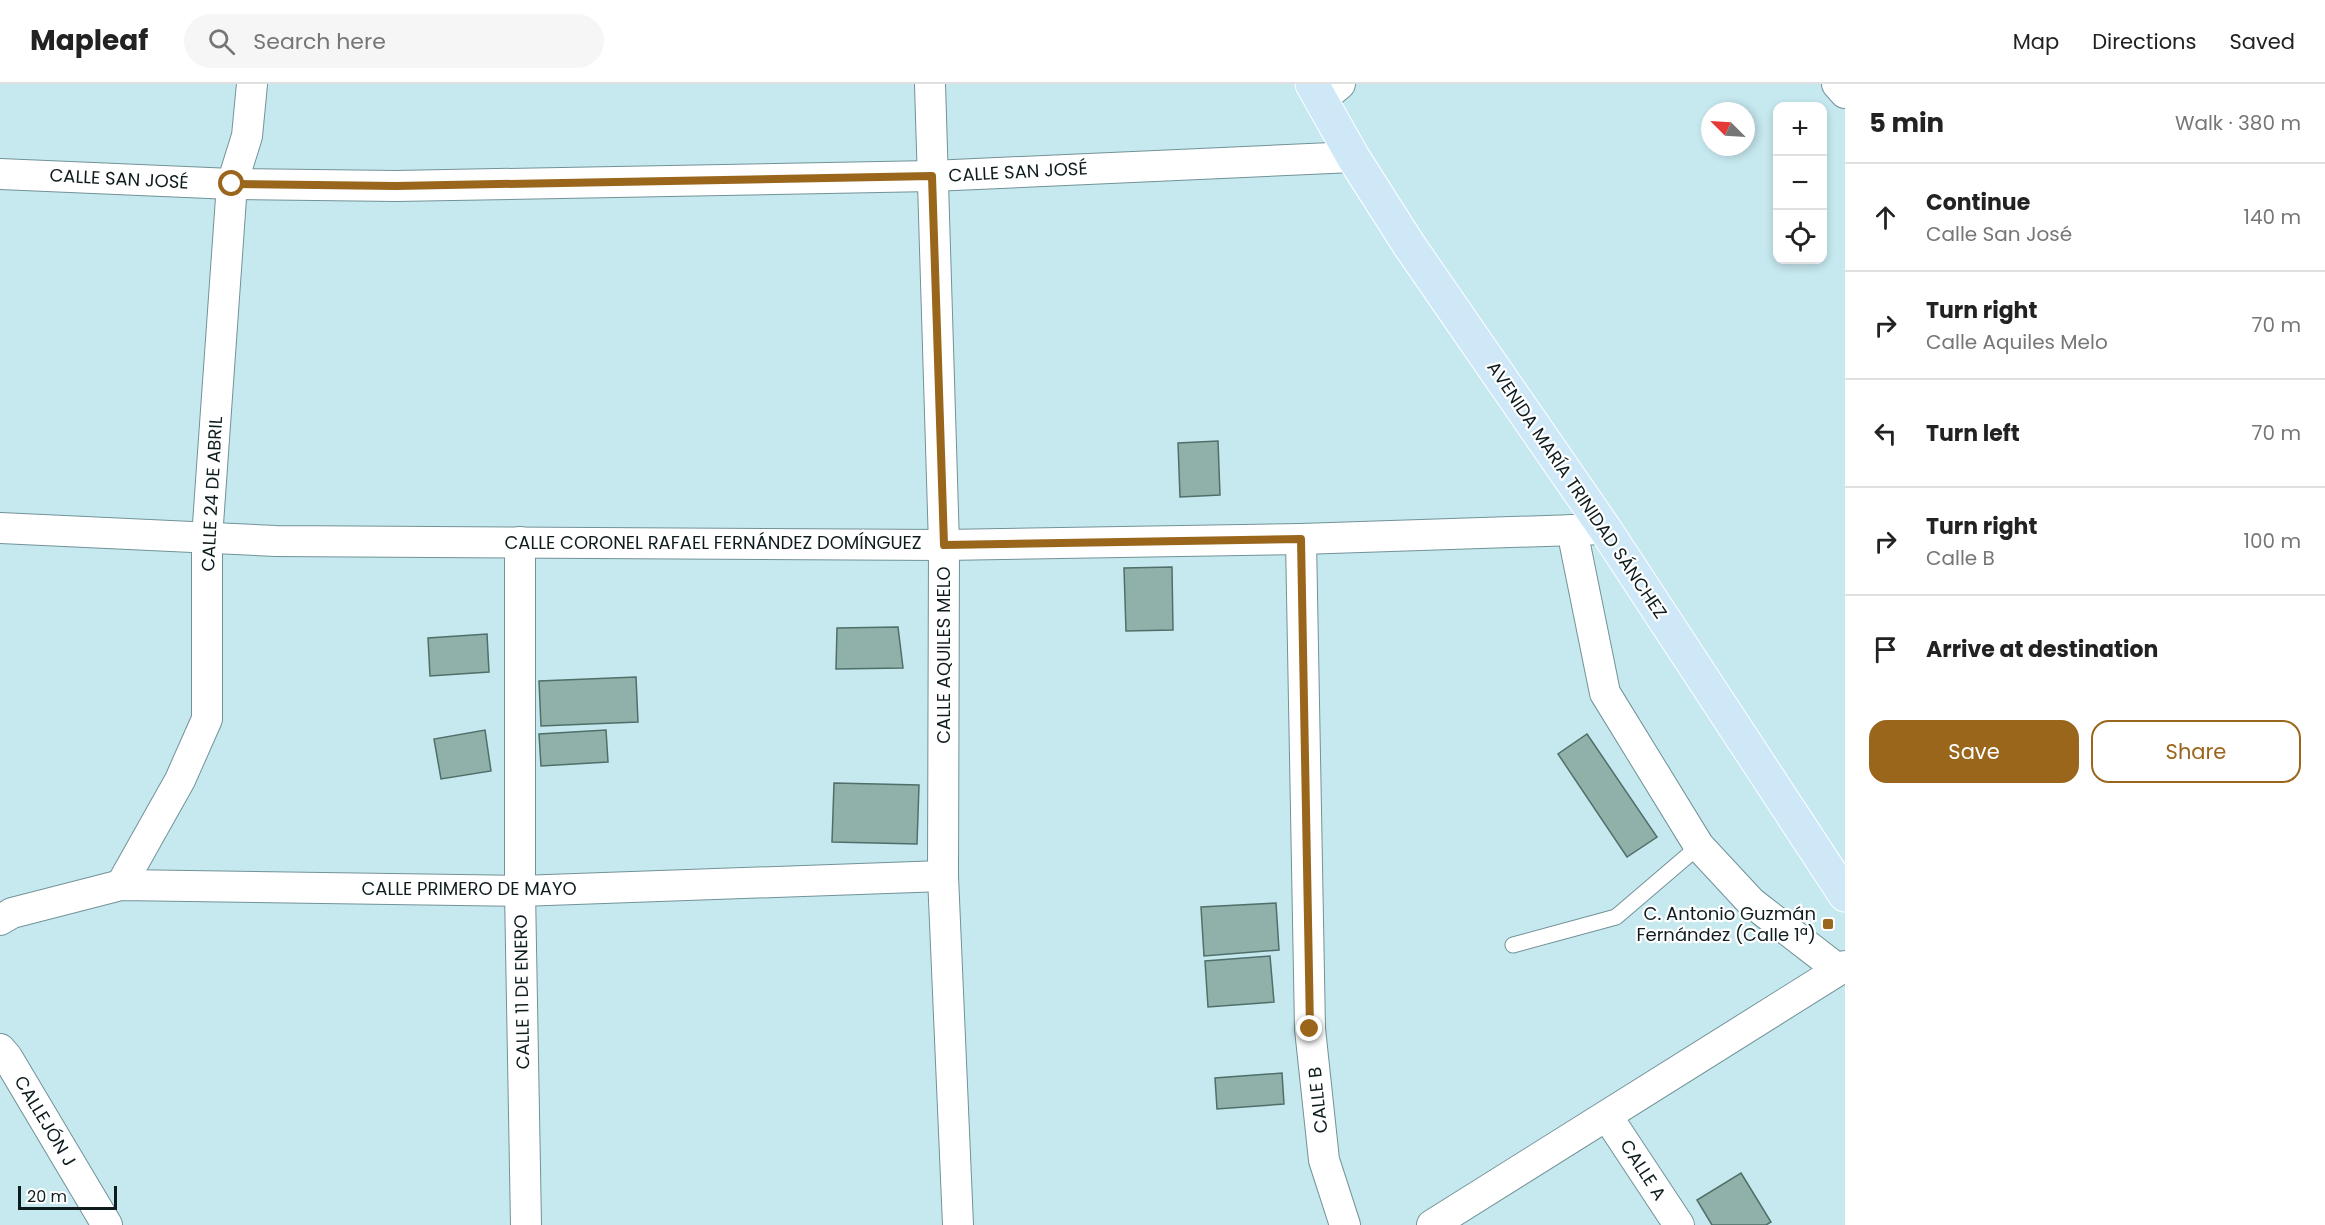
<!DOCTYPE html>
<html lang="en">
<head>
<meta charset="utf-8">
<style>
  :root { --surface:#fff; --page:#f6f6f6; --text:#222; --muted:#767676; --line:#e0e0e0; --accent:#9a661c }
  body { margin:0; font-family:Poppins,sans-serif; background:var(--page); color:var(--text) }
  .controls { position:absolute; right:18px; top:18px; display:grid; overflow:hidden; border-radius:12px; box-shadow:0 3px 9px #0003 }
  .controls button { width:54px; height:54px; display:grid; place-items:center; padding:0; border:0; border-bottom:2px solid var(--line); background:var(--surface); color:var(--text); font:30px sans-serif }
  .compass { position:absolute; left:1701px; top:18px; width:54px; height:54px; border-radius:50%; background:var(--surface); box-shadow:0 3px 9px #0003; rotate:294deg }
  .scale { position:absolute; left:18px; bottom:15px; width:99px; box-sizing:border-box; padding-left:6px; border:3px solid #0f1c1e; border-top:0; font-size:16px; line-height:21px; white-space:nowrap; color:#0f1c1e; -webkit-text-stroke:4px #fff; paint-order:stroke }
  .stop { position:absolute; width:18px; height:18px; margin:-14px; border:4px solid #9a661c; border-radius:50%; background:#fff }
  .stop.end { background:#9a661c; border-color:#fff; box-shadow:0 2px 6px #0008 }
  .list { margin:0; padding:0; list-style:none }
  h2 { display:flex; justify-content:space-between; align-items:center; height:78px; margin:0; padding:0 24px; font-size:26px }
  h2 small { font-size:20px; font-weight:400; color:var(--muted) }
  .list li { display:grid; grid-template-columns:39px 1fr auto; gap:18px; align-items:center; box-sizing:border-box; height:108px; padding:0 24px; border-top:2px solid var(--line) }
  .list b { display:block; font-size:22px; white-space:nowrap }
  .list p { margin:0; font-size:20px; white-space:nowrap; color:var(--muted) }
  .list em { font-size:20px; font-style:normal; color:var(--muted) }
  .actions { display:flex; gap:12px; padding:18px 24px }
  .actions a { flex:1; padding:14px 0; border:2px solid var(--accent); border-radius:18px; text-align:center; font-size:21px; color:var(--accent) }
  .actions .main { background:var(--accent); color:#fff }
  .icon { flex:none; width:33px; height:33px; fill:none; stroke:currentColor; stroke-width:2; stroke-linecap:round; stroke-linejoin:round }
  .map { position:relative; flex:none; width:1845px; height:1141px; overflow:hidden }
  header { display:flex; align-items:center; gap:36px; box-sizing:border-box; height:84px; padding:0 30px; background:var(--surface); border-bottom:2px solid var(--line) }
  header strong { font-size:28px }
  nav { display:flex; gap:33px; margin-inline-start:auto; font-size:21px }
  .search { width:420px; height:54px; background:var(--page); display:flex; align-items:center; gap:15px; box-sizing:border-box; padding:0 21px; border-radius:33px; color:var(--muted); font-size:22px }
  main { display:flex }
  aside { flex:1; background:var(--surface) }
  .map>svg:first-child { display:block }
</style>
</head>
<body>
<header>
<strong>Mapleaf</strong>
<div class="search"><svg class="icon" aria-label="search" viewBox="0 0 24 24"><circle cx="10" cy="10" r="6"/><path d="M15 15l6 6"/></svg>Search here</div>
<nav><a>Map</a><a>Directions</a><a>Saved</a></nav>
</header>
<main>
<div class="map">
<svg width="1845" height="1141" viewBox="0 0 1845 1141">
  <rect width="100%" height="100%" fill="#c6e8ef"/>
  <g fill="#90b0aa" stroke="#506f69" stroke-width="1.5">
    <polygon points="1218,357 1220,411 1180,413 1178,359"/>
    <polygon points="1172,483 1173,546 1126,547 1124,484"/>
    <polygon points="898,543 903,584 836,585 837,544"/>
    <polygon points="487,550 489,588 430,592 428,554"/>
    <polygon points="636,593 638,638 541,642 539,597"/>
    <polygon points="485,646 491,687 441,695 434,655"/>
    <polygon points="606,646 608,678 541,682 539,650"/>
    <polygon points="1587,650 1657,753 1627,773 1558,670"/>
    <polygon points="834,699 919,701 917,760 832,758"/>
    <polygon points="1276,819 1279,866 1204,872 1201,823"/>
    <polygon points="1270,872 1274,918 1208,923 1205,877"/>
    <polygon points="1282,989 1284,1020 1217,1025 1215,994"/>
    <polygon points="1741,1089 1771,1138 1766,1141 1712,1141 1697,1116"/>
  </g>
  <g fill="none" stroke-linecap="round" stroke-linejoin="round">
    <g stroke="#729298" stroke-width="17">
      <polyline id="service" points="1513,861 1616,833 1699,762"/>
    </g>
    <g stroke="#729298" stroke-width="32">
      <g id="minor">
        <polyline points="930,0 944,461 943,792 958,1141"/>
        <polyline points="1837,0 1845,9"/>
        <polyline points="1321,16 1340,0"/>
        <polyline points="0,90 232,100 396,102 932,92 1353,73"/>
        <polyline points="0,444 276,457 944,461 1301,455 1605,445"/>
        <polyline points="1572,446 1605,609 1699,762 1751,818 1839,886"/>
        <polyline points="1301,455 1310,945 1324,1076 1345,1141"/>
        <polyline points="520,458 520,807 526,1141"/>
        <polyline points="121,801 180,696 207,635 207,454 232,100 247,52 252,0"/>
        <polyline points="0,836 12,829 121,801 520,807 943,792"/>
        <polyline points="0,965 7,973 107,1141"/>
        <polyline points="1607,1032 1679,1141"/>
        <polyline points="1432,1141 1845,882"/>
      </g>
    </g>
    <g stroke="#fff" stroke-width="35">
      <polyline id="primary" points="1312,0 1353,73 1409,161 1605,445 1845,811"/>
    </g>
    <use href="#service" stroke="#fff" stroke-width="15"/>
    <use href="#minor" stroke="#fff" stroke-width="30"/>
    <use href="#primary" stroke="#cee8f8" stroke-width="33"/>
  </g>
  <g fill="none" stroke-linecap="round" stroke-linejoin="round">
    <polyline stroke="#9a661c" stroke-width="8" points="232,100 396,102 932,92 944,461 1301,455 1310,945"/>
  </g>
  <rect fill="#9a661c" stroke="#fff" stroke-width="2" x="1822" y="834" width="12" height="12" rx="3"/>
  <g text-anchor="middle" stroke-width="4.5" stroke-linejoin="round" paint-order="stroke">
    <g font-size="18" fill="#0f1c1e" stroke="#fff">
      <text transform="translate(1018 88) rotate(-3)" y="6">CALLE SAN JOSÉ</text>
      <text transform="translate(119 95) rotate(3)" y="6">CALLE SAN JOSÉ</text>
      <text transform="translate(1577 406) rotate(56)" y="6">AVENIDA MARÍA TRINIDAD SÁNCHEZ</text>
      <text transform="translate(212 410) rotate(-87)" y="6">CALLE 24 DE ABRIL</text>
      <text x="713" y="465">CALLE CORONEL RAFAEL FERNÁNDEZ DOMÍNGUEZ</text>
      <text transform="translate(944 571) rotate(-90)" y="6">CALLE AQUILES MELO</text>
      <text x="469" y="811">CALLE PRIMERO DE MAYO</text>
      <text transform="translate(522 908) rotate(-91)" y="6">CALLE 11 DE ENERO</text>
      <text transform="translate(1318 1016) rotate(-96)" y="6">CALLE B</text>
      <text transform="translate(45 1037) rotate(59)" y="6">CALLEJÓN J</text>
      <text transform="translate(1643 1086) rotate(57)" y="6">CALLE A</text>
    </g>
    <g font-size="18" fill="#0f1c1e" stroke="#fff" text-anchor="end">
      <text x="1816" y="836">C. Antonio Guzmán<tspan x="1816" dy="21">Fernández (Calle 1ª)</tspan></text>
    </g>
  </g>
</svg>
<div class="controls">
<button>+</button>
<button>−</button>
<button><svg class="icon" aria-label="locate" viewBox="0 0 24 24"><circle cx="12" cy="12" r="6"/><path d="M12 2v4M12 18v4M2 12h4M18 12h4"/></svg></button>
</div>
<svg class="compass" viewBox="-18 -18 36 36"><path d="M0-13l5 13h-10z" fill="#e53935"/><path d="M0 13l5-13h-10z" fill="#767676"/></svg>
<div class="scale">20 m</div>
<div class="stop" style="left:232px;top:100px"></div>
<div class="stop end" style="left:1310px;top:945px"></div>
</div>
<aside>
<h2>5 min<small>Walk · 380 m</small></h2>
<ul class="list">
<li><svg class="icon" aria-label="ahead" viewBox="0 0 24 24"><path d="M12 20V5M6 11l6-6 6 6"/></svg><div><b>Continue</b><p>Calle San José</p></div><em>140 m</em></li>
<li><svg class="icon" aria-label="right" viewBox="0 0 24 24"><path d="M7 20v-9h11M14 6l5 5-5 5"/></svg><div><b>Turn right</b><p>Calle Aquiles Melo</p></div><em>70 m</em></li>
<li><svg class="icon" aria-label="left" viewBox="0 0 24 24"><path d="M17 20v-9H6M10 6l-5 5 5 5"/></svg><div><b>Turn left</b></div><em>70 m</em></li>
<li><svg class="icon" aria-label="right" viewBox="0 0 24 24"><path d="M7 20v-9h11M14 6l5 5-5 5"/></svg><div><b>Turn right</b><p>Calle B</p></div><em>100 m</em></li>
<li><svg class="icon" aria-label="arrive" viewBox="0 0 24 24"><path d="M6 21V4h12l-3 4 3 4H6"/></svg><div><b>Arrive at destination</b></div></li>
</ul>
<div class="actions"><a class="main">Save</a><a>Share</a></div>
</aside>
</main>
</body>
</html>
